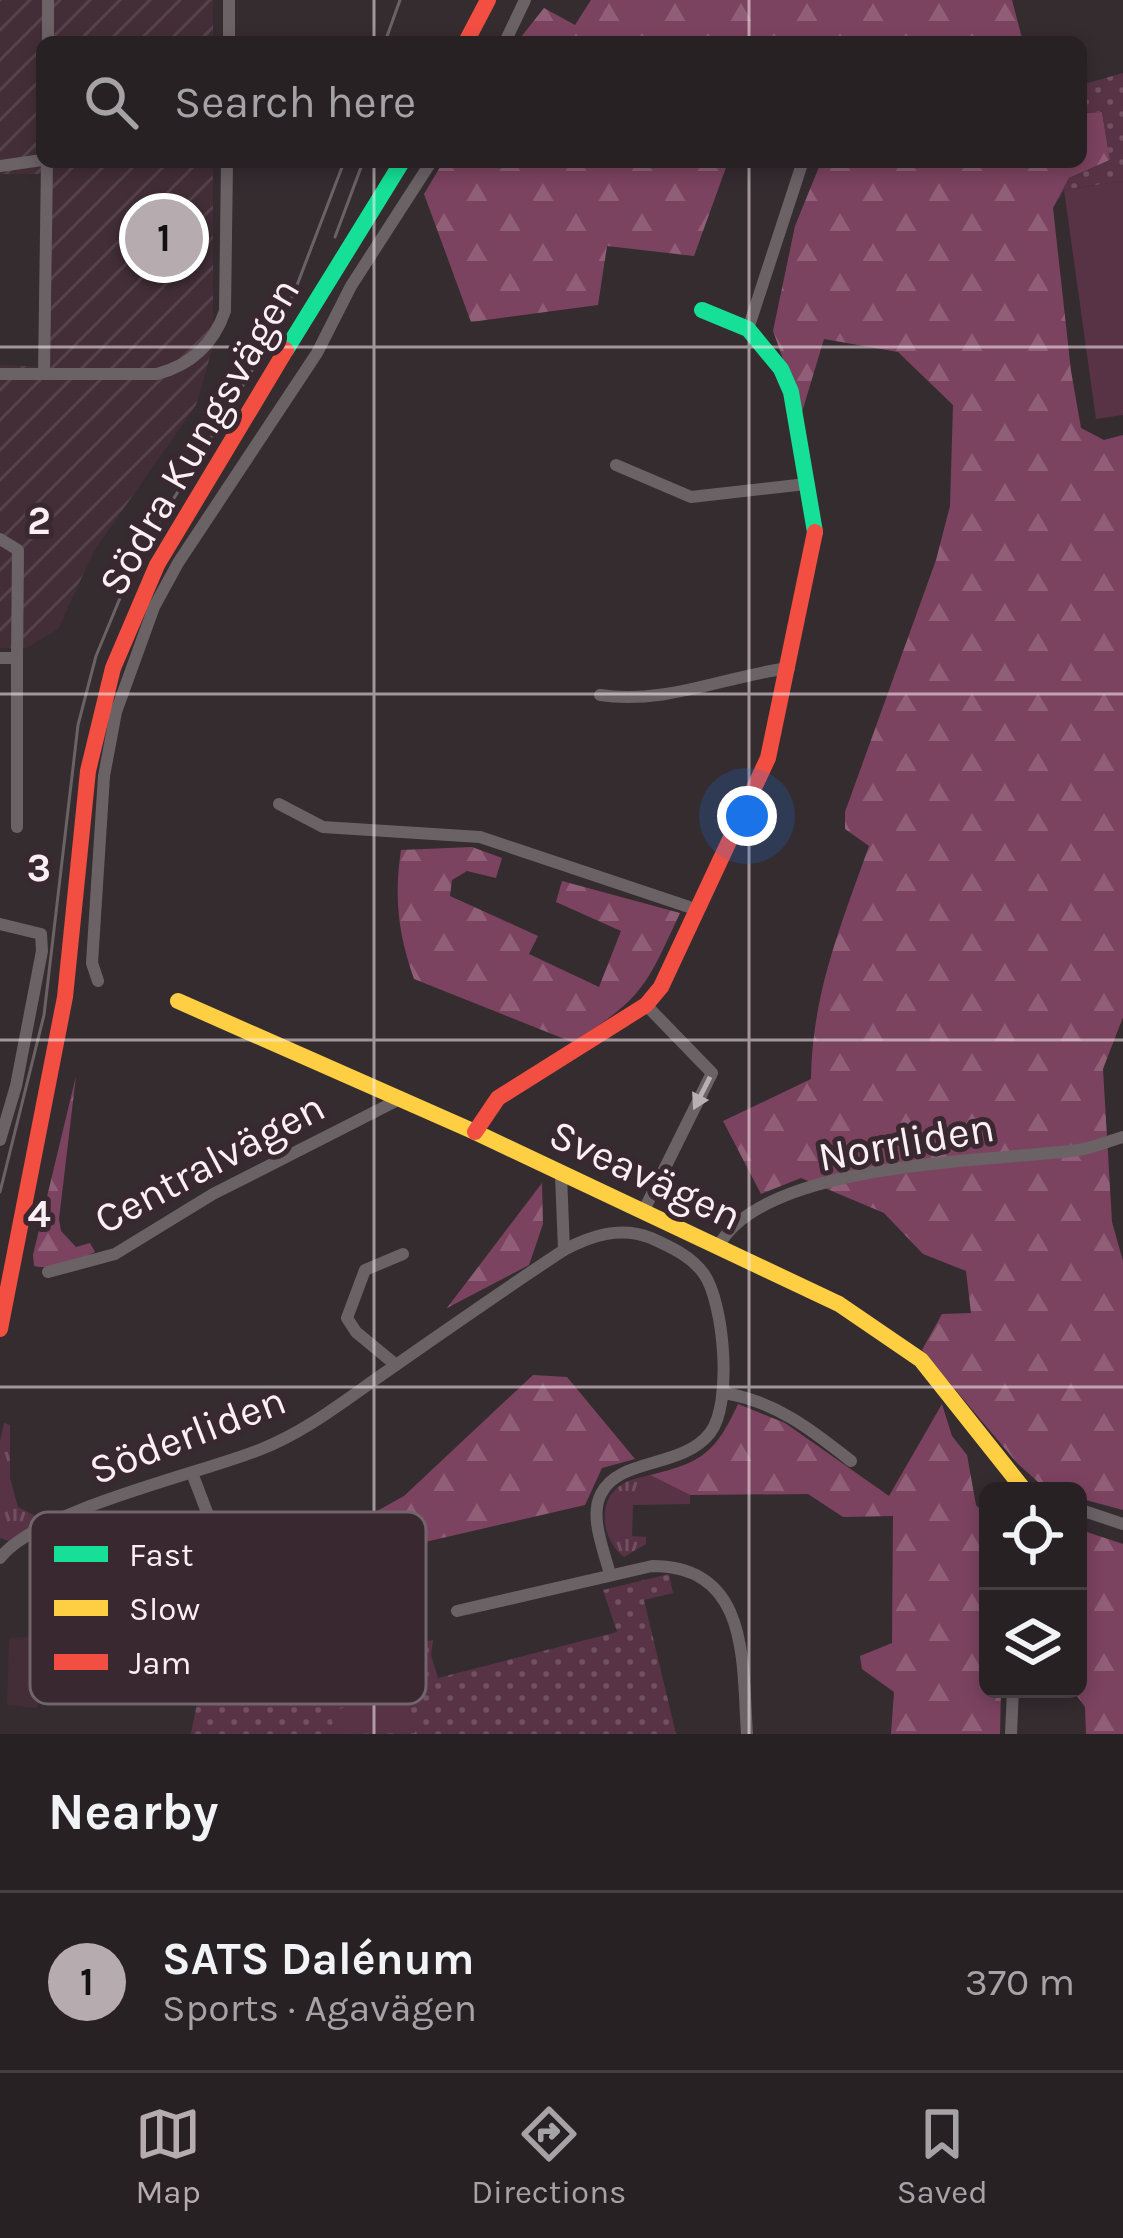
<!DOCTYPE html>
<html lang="en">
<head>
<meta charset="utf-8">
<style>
  :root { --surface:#282124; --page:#30292c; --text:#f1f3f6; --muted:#a5a3a6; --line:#443e41; --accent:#b6abaf }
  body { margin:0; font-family:Karla,sans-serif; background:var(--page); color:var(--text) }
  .controls { position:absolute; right:36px; bottom:36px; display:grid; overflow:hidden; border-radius:18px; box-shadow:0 6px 18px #0003 }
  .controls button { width:108px; height:108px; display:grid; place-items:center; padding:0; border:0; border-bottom:3px solid var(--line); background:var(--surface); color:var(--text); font:60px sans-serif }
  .you { position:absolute; left:747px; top:816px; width:42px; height:42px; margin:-30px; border:9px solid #fff; border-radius:50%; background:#1a73e8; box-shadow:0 0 0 18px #1a73e833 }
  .badge { display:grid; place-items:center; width:78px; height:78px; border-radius:50%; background:var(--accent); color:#111; font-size:39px; font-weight:700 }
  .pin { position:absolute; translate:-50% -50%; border:6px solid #fff; box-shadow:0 3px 12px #0006 }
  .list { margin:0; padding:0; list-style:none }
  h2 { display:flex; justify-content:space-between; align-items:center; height:156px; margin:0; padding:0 48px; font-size:51px }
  h2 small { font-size:39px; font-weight:400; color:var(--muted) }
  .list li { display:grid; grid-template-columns:78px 1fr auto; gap:36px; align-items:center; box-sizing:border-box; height:180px; padding:0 48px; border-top:3px solid var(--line) }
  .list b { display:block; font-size:45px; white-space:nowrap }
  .list p { margin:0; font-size:39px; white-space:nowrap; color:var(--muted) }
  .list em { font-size:39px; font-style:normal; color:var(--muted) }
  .icon { flex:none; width:66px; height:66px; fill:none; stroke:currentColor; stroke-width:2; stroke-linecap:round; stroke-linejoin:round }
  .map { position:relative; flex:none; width:1123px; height:1734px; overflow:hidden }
  .search { position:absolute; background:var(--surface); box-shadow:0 6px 18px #0003; left:36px; right:36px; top:36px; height:132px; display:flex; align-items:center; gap:30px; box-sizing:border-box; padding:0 42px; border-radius:18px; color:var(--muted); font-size:45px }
  .sheet { height:336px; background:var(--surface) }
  nav { display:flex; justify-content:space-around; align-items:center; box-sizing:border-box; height:168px; border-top:3px solid var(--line); background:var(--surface); font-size:33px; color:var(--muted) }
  nav a { display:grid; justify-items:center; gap:6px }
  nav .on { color:var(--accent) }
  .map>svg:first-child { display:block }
</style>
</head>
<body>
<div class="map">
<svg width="1123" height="1734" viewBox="0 0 1123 1734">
  <defs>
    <pattern id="industrial-furrows" width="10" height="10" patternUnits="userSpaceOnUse" patternTransform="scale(3)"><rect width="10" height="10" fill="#432e38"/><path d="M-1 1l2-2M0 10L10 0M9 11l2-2" fill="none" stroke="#56424c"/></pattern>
    <pattern id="grass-tufts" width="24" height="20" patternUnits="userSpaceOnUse" patternTransform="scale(3)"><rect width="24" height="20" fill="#583346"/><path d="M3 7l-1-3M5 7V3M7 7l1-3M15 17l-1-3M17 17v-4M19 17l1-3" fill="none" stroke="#715161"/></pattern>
    <pattern id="forest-firs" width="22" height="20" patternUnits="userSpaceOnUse" patternTransform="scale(3)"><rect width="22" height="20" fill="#7c4360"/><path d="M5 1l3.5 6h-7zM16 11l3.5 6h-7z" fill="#905e77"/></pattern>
    <pattern id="park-dots" width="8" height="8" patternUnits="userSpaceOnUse" patternTransform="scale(3)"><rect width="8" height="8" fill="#583346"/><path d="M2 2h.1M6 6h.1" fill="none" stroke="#715161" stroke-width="1.8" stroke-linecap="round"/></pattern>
  </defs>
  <rect width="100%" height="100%" fill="#352c30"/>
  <polygon fill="#432e38" points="55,1636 37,1708 7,1705 9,1638"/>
  <polygon fill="url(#industrial-furrows)" points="0,0 213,0 213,42 42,42 42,162 213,162 213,346 196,405 94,551 58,629 26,648 0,648 0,365 47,367 49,174 0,174"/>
  <g fill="url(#grass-tufts)">
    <polygon points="4,1423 10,1425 10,1478 18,1507 45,1521 9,1541 0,1538 0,1441"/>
    <path d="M650,1475l40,20v9l-57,1 -1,31 14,1v7l-22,13c-18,-13 -27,-45 -11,-65 9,-11 24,-14 37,-17z"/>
  </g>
  <g fill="url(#forest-firs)">
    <polygon points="591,0 1012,0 1023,42 517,42 544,8 575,25"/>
    <path d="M1102,112l8,48 -41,18 -16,30 18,163 10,57 23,12 19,-5v582l-20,52 9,153 11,39v249l-45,-12v-7l-31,-1 -30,-27 -95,-113 20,-36 29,-1 -5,-42 -43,-17 -39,-41 -83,-35 -40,16 -38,-73 88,-42c1,-85 30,-154 58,-233l-24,-17v-17l91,-252 14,-54 3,-101 -55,-53 -74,-13 -22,73 -29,-81 22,-105 26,-64h260v-49z"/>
    <polygon points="443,162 728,162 694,256 607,246 598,305 471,322 424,194"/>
    <path d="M472,847l30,11 -6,20 -29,-7 -15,9 -2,16 88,40 -9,18 70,33 22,-56 -65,-29 6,-21 118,32c-34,73 -37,86 -108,129l-158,-63c-16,-45 -20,-82 -13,-129z"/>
    <path d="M76,1076l-17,143 2,12 15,16 14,-4 5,9c-19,9 -40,19 -61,14l-1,-11z"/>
    <polygon points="542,1183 543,1224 529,1265 447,1308"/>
    <polygon points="533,1375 567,1377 635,1459 602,1468 585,1505 399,1548 377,1511 404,1496"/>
    <path d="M738,1404l47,19 104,73 53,-92 10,32 15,19 9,50 12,12v172h13l-1,45h-109l3,-42 -32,-23 -2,-13 32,-13 1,-127 -50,1 -35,-23 -118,1 -40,-20c52,-12 66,-23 88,-71z"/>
    <polygon points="1078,1529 1123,1544 1123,1734 1086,1734 1085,1707 1072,1689 1078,1689"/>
  </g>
  <g fill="url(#park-dots)">
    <polygon points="1123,73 1123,181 1064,190 1053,208 1069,178 1110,160 1102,112 1081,113 1081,85"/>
    <polygon points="377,1511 399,1548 397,1560 386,1569 294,1585 302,1638 286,1642 292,1667 433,1640 431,1655 438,1678 617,1632 603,1590 669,1574 673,1593 644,1600 676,1734 191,1734 221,1578 315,1546"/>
  </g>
  <g fill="#583346">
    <polygon points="1123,181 1123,415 1096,419 1064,190"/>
    <polygon points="407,1694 415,1733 335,1734 330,1711"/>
  </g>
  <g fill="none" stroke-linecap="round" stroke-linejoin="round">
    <g stroke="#6b6266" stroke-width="12">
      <polyline points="48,0 48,42"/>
      <polyline points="229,42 229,0"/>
      <polyline points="505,42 525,0"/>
      <polyline points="0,166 42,160"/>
      <polyline points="748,329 801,167"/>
      <path d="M0,374h157c34,-9 57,-31 68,-63l2,-149"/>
      <polyline points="44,374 47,162"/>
      <polyline points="616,465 691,497 806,484"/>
      <polyline points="0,539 18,550 17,658 0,658"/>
      <path d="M600,695c65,10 126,-19 189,-27"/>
      <polyline points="279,804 323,827 480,837 698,910"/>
      <polyline points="17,827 17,658"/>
      <polyline points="0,924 41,934 42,951 16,1086 0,1140"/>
      <polyline points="98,981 92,963 104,776 116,712 154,607 178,563 317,353 351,286 431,162"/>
      <polyline points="643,1212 712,1073 646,1005"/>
      <path d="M718,1247c45,-86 272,-85 360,-97 15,-2 30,-9 45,-13"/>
      <path d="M564,1250c28,-15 57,-24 87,-12 20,9 40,18 53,36 20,29 29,130 6,159 -28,36 -91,24 -109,61 -12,22 3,57 9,80"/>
      <polyline points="48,1272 115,1254 213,1194 398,1100"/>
      <polyline points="396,1365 356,1332 347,1318 365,1270 403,1254"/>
      <path d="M724,1393c51,8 88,37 127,68"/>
      <polyline points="192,1473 228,1567"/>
      <polyline points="1078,1509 1123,1524"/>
      <path d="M0,1558c37,-48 199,-84 259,-108 45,-17 85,-49 124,-76 60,-42 120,-84 181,-124l-3,-75"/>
      <path d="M457,1611l195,-45c98,0 90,96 95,168"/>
      <polyline points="1011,1734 1013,1689"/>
    </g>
    <g stroke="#16e098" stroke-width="16">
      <polyline points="702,310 748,329 781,369 791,392 815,532"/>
      <polyline points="286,350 402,162"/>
    </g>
    <polyline stroke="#ffcf43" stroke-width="16" points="178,1001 475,1132 839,1304 921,1360 1025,1491"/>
    <g stroke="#f24e42" stroke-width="16">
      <polyline points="466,42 488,0"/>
      <polyline points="475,1132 498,1098 646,1005 661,987 768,758 815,532"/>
      <polyline points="0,1329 65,997 88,771 113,668 157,565 286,350"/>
    </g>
    <g stroke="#696366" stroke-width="3">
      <polyline points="385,42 400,0"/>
      <polyline points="335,237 363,162"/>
      <polyline points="0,1192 44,1015 78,725 96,656 135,562 265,349 294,293 344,162"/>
    </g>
  </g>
  <defs><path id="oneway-solid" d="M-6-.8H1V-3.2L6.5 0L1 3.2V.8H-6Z" transform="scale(3)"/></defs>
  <use fill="#bab0b4" href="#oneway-solid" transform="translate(702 1093) rotate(117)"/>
  <path fill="none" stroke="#fbeff4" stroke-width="3" stroke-opacity="0.55" d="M374,0v42M749,0v42M374,162v1572M749,162v1572M0,347h1123M0,694h1123M0,1040h1123M0,1387h1123"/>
  <g text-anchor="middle" stroke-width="10" stroke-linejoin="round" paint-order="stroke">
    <g font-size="42" fill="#fbeff4" stroke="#392830">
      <text transform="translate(198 436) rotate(-60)" y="15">Södra Kungsvägen</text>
      <text transform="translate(906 1141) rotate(-10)" y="15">Norrliden</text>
      <text transform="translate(209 1162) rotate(-28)" y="15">Centralvägen</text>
      <text transform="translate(646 1174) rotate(25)" y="15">Sveavägen</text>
      <text transform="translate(187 1434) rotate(-21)" y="15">Söderliden</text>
    </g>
  </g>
  <rect x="30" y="1512" width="396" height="192" rx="18" fill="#392830" stroke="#73646b" stroke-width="3"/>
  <rect x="54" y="1546" width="54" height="16" fill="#16e098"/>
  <rect x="54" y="1600" width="54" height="16" fill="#ffcf43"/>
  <rect x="54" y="1654" width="54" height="16" fill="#f24e42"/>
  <g font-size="33" fill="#fbeff4">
    <text x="129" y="1566">Fast</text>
    <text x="129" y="1620">Slow</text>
    <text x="129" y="1674">Jam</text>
  </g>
  <g font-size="39" text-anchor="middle" font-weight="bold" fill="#fbeff4" stroke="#392830" stroke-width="10" stroke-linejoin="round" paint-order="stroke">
    <text x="39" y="534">2</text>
    <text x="39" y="881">3</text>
    <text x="39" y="1227">4</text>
  </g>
</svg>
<div class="controls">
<button><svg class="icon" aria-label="locate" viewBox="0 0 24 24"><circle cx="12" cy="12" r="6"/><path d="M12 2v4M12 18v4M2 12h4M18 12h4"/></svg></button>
<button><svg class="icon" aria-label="layers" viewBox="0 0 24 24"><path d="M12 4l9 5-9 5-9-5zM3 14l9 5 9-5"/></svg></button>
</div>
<div class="you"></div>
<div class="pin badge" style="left:164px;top:238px">1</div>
<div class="search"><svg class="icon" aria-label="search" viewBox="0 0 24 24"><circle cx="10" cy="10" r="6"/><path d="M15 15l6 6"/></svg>Search here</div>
</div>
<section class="sheet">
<h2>Nearby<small></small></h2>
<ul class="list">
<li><span class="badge">1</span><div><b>SATS Dalénum</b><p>Sports · Agavägen</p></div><em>370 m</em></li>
</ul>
</section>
<nav>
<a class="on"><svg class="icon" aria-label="map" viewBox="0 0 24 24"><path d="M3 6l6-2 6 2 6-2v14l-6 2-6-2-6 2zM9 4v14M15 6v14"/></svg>Map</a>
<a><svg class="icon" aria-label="directions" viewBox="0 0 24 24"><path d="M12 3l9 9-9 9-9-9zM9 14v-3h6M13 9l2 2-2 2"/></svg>Directions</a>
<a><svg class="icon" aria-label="saved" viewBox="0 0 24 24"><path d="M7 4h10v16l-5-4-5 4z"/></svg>Saved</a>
</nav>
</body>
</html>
